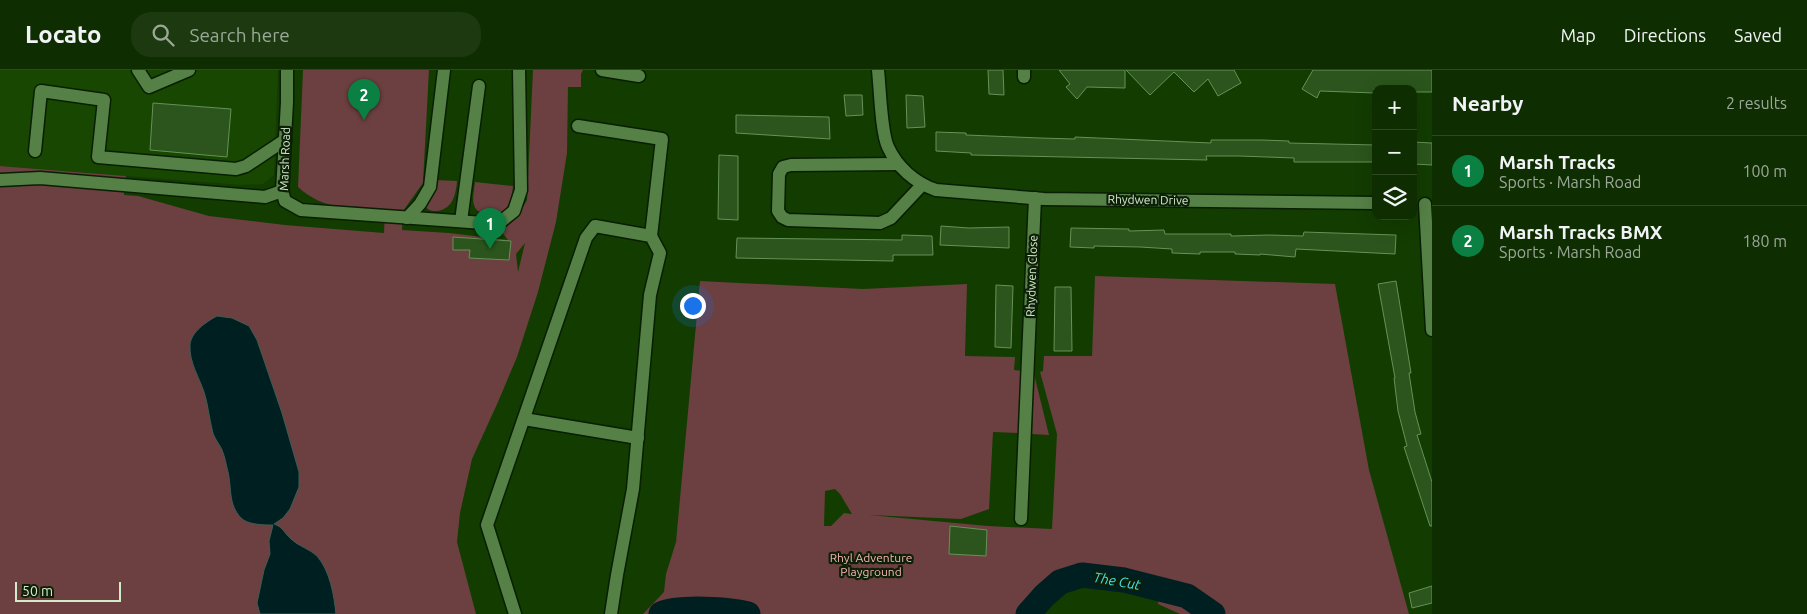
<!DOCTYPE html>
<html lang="en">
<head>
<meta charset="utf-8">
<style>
  :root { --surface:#0e2d00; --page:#1c390f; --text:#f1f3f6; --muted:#9ba899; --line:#2e4922; --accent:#0b8043 }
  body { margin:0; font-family:Ubuntu,sans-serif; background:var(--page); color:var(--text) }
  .controls { position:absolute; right:15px; top:15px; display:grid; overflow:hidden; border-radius:10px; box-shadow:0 5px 20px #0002 }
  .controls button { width:45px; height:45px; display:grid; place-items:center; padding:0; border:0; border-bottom:1px solid var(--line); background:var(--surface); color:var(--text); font:25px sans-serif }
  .scale { position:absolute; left:15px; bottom:12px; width:106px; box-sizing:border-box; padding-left:5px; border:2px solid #d3ebcb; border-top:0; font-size:14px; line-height:18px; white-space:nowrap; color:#d3ebcb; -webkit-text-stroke:4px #0d1f07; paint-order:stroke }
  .you { position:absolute; left:692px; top:235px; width:18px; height:18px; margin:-12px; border:4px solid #fff; border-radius:50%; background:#1a73e8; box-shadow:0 0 0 8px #1a73e833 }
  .badge { display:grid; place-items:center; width:32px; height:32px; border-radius:50%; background:var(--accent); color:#fff; font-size:16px; font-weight:700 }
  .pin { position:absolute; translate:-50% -41px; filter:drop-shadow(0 1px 2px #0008) }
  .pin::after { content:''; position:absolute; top:26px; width:18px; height:15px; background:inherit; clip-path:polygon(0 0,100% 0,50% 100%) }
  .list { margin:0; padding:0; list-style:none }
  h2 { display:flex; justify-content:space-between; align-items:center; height:65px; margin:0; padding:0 20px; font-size:21px }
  h2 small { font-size:16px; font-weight:400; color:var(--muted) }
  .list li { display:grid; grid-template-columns:32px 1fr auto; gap:15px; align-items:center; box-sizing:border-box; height:70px; padding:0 20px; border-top:1px solid var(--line) }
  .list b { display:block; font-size:19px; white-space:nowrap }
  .list p { margin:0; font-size:16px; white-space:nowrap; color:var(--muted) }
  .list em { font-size:16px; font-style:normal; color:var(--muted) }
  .icon { flex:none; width:28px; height:28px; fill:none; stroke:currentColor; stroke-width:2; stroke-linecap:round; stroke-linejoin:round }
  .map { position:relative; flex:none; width:1432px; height:544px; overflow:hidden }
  header { display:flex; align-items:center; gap:30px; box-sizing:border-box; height:70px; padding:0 25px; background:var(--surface); border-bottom:1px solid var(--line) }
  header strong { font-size:24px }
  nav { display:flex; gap:28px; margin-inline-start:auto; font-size:18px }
  .search { width:350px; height:45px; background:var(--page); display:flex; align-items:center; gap:12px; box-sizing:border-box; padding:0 18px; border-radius:20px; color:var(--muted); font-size:19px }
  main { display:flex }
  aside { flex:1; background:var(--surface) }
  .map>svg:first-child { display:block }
</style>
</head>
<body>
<header>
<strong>Locato</strong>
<div class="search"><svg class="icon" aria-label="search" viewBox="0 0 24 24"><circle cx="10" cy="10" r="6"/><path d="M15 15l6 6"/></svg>Search here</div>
<nav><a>Map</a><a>Directions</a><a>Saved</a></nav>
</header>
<main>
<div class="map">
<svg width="1432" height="544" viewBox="0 0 1432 544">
  <rect width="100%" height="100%" fill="#123c00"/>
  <polygon fill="#174700" points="0,0 278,0 274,105 263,114 241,115 0,96"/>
  <g fill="#6c3f40" fill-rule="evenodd">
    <path d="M303,0h126l-6,113 -20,28 -1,19 47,3 59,7 -7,-9 16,-13 10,-18 6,-130h50l-2,4v13h-13l-1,66 -11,69 -18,70 -21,65 -19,45 -26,57 -12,54 -3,29 19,72h-476v-448l126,10 -2,19 14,1 71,20 76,9 99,8 1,-22c-33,-3 -61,0 -87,-24zM525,173l-7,29 -2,-18z"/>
    <path d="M435,110l22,1c-1,14 -5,29 -21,30 -6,0 -8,-1 -11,-5z"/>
    <path d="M475,112l38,4c-2,22 -11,36 -35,25 -8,-7 -4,-19 -3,-29z"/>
    <path d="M1095,206l240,8 34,186 40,144h-229l-22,-10 3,-20c-18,-6 -37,-13 -56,-15 -33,-2 -66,15 -81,45h-267l-13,-7 -70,-3 -20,10h-11l21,-22 2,-18 10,-32 24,-261 163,8 104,-5 -2,72 50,1 -1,13 10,1 -5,62 -26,-1 -4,77 -28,10 -92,-4 119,11 64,3 5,-95 -17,-62 3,-1 1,-15h48zM835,419l5,5 12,20 -8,-1 -13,13h-7l1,-35z"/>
    <polygon points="1034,304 1049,365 1032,364"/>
  </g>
  <path fill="#001f20" stroke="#3f5c53" d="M217,246l15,2 17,8 8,14 25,73 17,59v15l-9,22 -7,9 -9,6c9,3 10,9 17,15 7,7 19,10 26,17 13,15 17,39 19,58h-76l-3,-11 7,-33 6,-16 -1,-13 4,-16c-9,0 -25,0 -32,-7 -13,-14 -9,-29 -13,-46 -2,-8 -3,-15 -6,-22 -3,-7 -9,-13 -10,-21 -3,-12 -4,-25 -8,-37 -5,-15 -15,-30 -14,-47 1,-13 16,-23 27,-29z"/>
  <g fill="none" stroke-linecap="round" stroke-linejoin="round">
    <g stroke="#001f20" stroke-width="25">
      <path d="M661,544c16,-8 70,-5 87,0"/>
      <polyline points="1028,544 1044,526 1060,512 1082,505 1124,510 1187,526 1213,544"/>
    </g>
  </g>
  <g fill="#2b551c" stroke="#659257">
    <polygon points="988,0 1003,0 1004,25 989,24"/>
    <polygon points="1059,0 1125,0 1125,18 1087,17 1077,29 1066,17 1070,14"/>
    <polygon points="1126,0 1234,0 1241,13 1218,26 1208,9 1194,22 1174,2 1150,25"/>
    <polygon points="1313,0 1432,0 1432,22 1413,22 1413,19 1374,19 1375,23 1320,21 1317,28 1302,19"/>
    <polygon points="844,25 862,25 863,45 846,46"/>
    <polygon points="906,25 923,26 925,57 907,58"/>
    <polygon points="153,33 231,39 227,87 150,80"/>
    <polygon points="736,45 829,47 830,69 736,63"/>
    <polygon points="936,62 966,63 966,65 1040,68 1075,69 1075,67 1211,73 1211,70 1262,70 1289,71 1289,73 1376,75 1376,92 1294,92 1294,88 1239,86 1206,86 1207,90 971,85 971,83 936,81"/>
    <polygon points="1413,72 1432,73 1432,95 1413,94"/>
    <polygon points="719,85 738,86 738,150 718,149"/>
    <polygon points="941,156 969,158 1009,157 1009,178 940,175"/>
    <polygon points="1071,158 1129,159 1129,161 1164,160 1165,164 1231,164 1231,166 1269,165 1303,166 1304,162 1396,165 1395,184 1296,179 1295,187 1260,184 1260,185 1235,184 1235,182 1200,182 1200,184 1172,183 1172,179 1140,177 1094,176 1094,178 1070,177"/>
    <polygon points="902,165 932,166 933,185 893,185 893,191 736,188 737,168 902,170"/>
    <polygon points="453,167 511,171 509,190 469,188 470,180 453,180"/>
    <polygon points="1396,211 1411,303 1409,303 1415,342 1421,364 1417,365 1432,412 1432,456 1430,456 1404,377 1407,376 1398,341 1394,308 1395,308 1378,214"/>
    <polygon points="996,215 1013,216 1011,278 995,277"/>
    <polygon points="1055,217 1071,217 1072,281 1054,281"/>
    <polygon points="950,456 987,460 986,486 949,484"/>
    <polygon points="1432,516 1432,533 1412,538 1409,523"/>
  </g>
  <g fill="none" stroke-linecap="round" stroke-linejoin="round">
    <g stroke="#091f03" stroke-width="15">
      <g id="minor">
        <polyline points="138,0 149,17 189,0"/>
        <polyline points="287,0 287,32 282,121 285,131 301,140 498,154 514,141 521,120 519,0"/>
        <polyline points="602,0 639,6"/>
        <path d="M878,0c2,18 3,62 10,77 9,20 27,36 48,43l108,9 332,4"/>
        <polyline points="1024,0 1024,7"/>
        <polyline points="578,56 662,69 651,166"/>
        <polyline points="35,81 41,21 104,30 98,87 236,99 246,96 285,70"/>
        <polyline points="898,94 791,95 783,97 779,104 778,141 782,147 788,150 880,153 891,148 922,115"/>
        <polyline points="0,110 40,108 265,127 282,121"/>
        <polyline points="1425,134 1432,260"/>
        <polyline points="407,148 420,134 430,117 444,0"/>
        <polyline points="461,151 479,16"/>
        <polyline points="524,349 638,368"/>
        <polyline points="1021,449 1035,128"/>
        <polyline points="515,544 487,455 586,168 595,156 651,166 660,183 650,225 633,419 617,505 611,544"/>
      </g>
    </g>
    <use href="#minor" stroke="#558147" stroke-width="12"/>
  </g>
  <g text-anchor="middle" stroke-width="4.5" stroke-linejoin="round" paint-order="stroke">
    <g font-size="12" fill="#d3ebcb" stroke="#0d1f07">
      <text transform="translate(285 89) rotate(-88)" y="4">Marsh Road</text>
      <text transform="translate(1148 130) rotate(1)" y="4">Rhydwen Drive</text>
      <text transform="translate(1032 206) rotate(-88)" y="4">Rhydwen Close</text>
    </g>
    <g font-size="12" fill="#f7b5b6" stroke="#0d1f07">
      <text x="871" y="492">Rhyl Adventure<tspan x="871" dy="14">Playground</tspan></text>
    </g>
    <g font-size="14" font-style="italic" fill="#42e0e6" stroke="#0d1f07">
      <text transform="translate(1117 511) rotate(10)" y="5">The Cut</text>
    </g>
  </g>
</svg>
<div class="controls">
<button>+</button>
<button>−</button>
<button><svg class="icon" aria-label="layers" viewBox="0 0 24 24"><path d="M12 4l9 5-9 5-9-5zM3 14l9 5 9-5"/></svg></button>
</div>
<div class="scale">50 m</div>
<div class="you"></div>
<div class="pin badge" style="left:490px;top:179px">1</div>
<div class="pin badge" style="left:364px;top:50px">2</div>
</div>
<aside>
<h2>Nearby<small>2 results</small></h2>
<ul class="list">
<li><span class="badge">1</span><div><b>Marsh Tracks</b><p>Sports · Marsh Road</p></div><em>100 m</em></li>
<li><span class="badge">2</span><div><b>Marsh Tracks BMX</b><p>Sports · Marsh Road</p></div><em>180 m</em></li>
</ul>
</aside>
</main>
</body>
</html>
